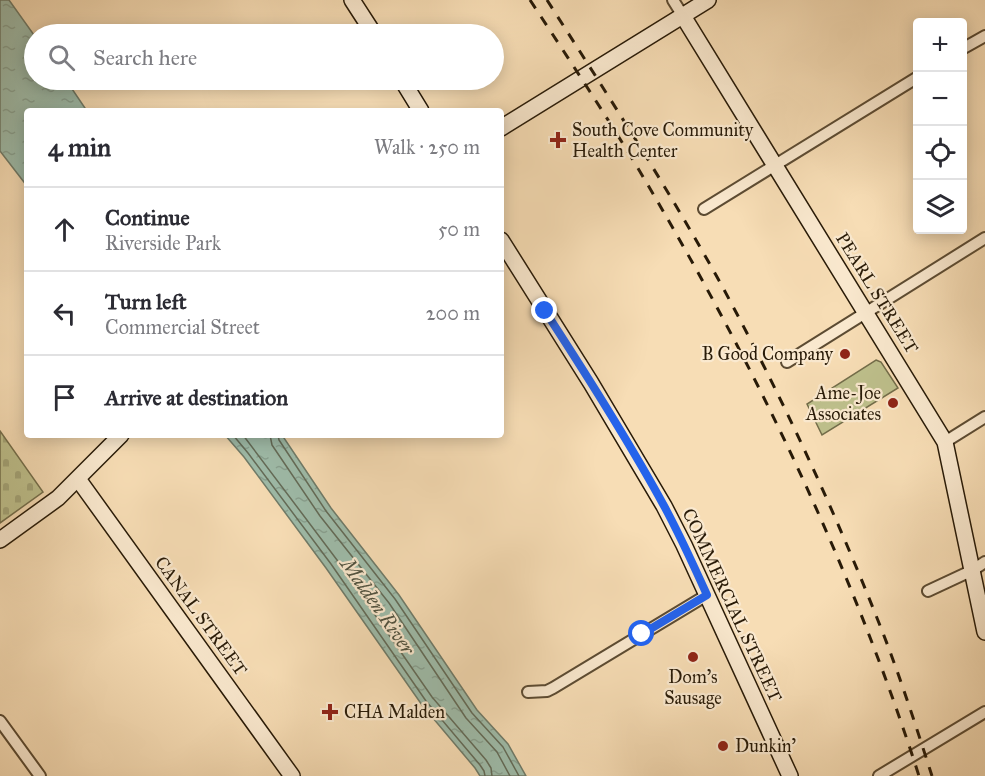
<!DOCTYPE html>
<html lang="en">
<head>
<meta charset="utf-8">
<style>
  :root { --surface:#fff; --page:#f7f7f7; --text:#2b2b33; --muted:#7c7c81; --line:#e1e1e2 }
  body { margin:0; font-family:"IM FELL Great Primer",serif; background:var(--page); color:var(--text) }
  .controls { position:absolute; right:18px; top:18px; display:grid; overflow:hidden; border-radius:6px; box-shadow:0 3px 15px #0003 }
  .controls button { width:54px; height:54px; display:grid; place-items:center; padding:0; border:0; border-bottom:2px solid var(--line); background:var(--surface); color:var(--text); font:30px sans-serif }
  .stop { position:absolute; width:18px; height:18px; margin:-14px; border:4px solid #2563eb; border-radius:50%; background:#fff }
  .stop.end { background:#2563eb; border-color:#fff; box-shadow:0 2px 6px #0008 }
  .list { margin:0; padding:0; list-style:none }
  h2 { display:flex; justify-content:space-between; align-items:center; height:78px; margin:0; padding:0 24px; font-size:26px }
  h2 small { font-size:20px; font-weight:400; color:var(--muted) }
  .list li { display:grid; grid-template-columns:39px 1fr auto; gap:18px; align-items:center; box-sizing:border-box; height:84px; padding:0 24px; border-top:2px solid var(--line) }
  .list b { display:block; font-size:22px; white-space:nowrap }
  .list p { margin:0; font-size:20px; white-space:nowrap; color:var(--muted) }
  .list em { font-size:20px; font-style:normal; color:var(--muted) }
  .icon { flex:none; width:33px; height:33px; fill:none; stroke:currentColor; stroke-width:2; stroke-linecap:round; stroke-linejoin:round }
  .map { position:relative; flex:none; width:985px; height:776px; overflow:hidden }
  .search { position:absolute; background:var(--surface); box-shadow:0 3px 15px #0003; left:24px; top:24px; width:480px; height:66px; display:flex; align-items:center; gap:15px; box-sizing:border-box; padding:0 21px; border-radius:33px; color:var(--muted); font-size:22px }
  .panel { position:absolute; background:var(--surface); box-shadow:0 3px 15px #0003; left:24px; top:108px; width:480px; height:330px; border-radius:6px }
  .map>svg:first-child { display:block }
</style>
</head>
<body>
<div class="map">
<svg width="985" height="776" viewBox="0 0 985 776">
  <defs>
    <pattern id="cemetery-stones" width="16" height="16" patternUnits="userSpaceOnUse" patternTransform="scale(1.5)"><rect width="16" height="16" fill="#bec08c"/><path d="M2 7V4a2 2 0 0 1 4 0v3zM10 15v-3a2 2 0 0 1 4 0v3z" fill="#a3a477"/></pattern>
    <pattern id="water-ripples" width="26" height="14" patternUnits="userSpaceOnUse" patternTransform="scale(1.5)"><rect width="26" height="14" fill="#9ebcaa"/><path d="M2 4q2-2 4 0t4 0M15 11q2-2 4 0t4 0" fill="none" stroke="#88a191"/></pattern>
  </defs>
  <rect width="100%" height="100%" fill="#f7ddb5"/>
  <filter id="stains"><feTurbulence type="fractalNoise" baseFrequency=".00333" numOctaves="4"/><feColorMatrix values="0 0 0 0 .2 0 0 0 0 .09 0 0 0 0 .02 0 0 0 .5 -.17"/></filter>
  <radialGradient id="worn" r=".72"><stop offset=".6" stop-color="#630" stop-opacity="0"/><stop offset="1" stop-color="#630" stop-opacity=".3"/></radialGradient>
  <polygon fill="#bec08c" stroke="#736d4a" stroke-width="1.5" points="876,360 881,362 898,388 822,435 807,404"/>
  <polygon fill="url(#cemetery-stones)" stroke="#736d4a" stroke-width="1.5" points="0,431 43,492 0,523"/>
  <g fill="url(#water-ripples)" stroke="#6f7b69" stroke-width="1.5">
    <polygon points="0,0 9,0 34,35 34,80 66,80 87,111 27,111 27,186 0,151"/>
    <polygon points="225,435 282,435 331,508 399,595 477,710 508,744 526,776 480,776 475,768 422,705 326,568 244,457"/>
  </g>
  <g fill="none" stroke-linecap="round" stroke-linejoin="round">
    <g stroke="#636b58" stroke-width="1.5">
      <polyline points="233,435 248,453 331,564 426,701 480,765 484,771 485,776"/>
      <polyline points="243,435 337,560 432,697 486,760 491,768 492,776"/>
      <polyline points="270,435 272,445 320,516 389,603 466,718 497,752 510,776"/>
      <polyline points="278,435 279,440 326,511 395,599 472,713 503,747 519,776"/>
    </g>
    <g stroke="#5c4b32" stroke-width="14">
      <g id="street">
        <polyline points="673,0 683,16"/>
        <polyline points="962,49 985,36"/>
        <polyline points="704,209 918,77"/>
        <polyline points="787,362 985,238"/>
        <polyline points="945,442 985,417"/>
        <polyline points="928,591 973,570 985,562"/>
        <polyline points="528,692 547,691 553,688 707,595"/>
        <polyline points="0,721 40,776"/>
        <polyline points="879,776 985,712"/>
      </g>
    </g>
    <g stroke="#281a07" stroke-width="18">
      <g id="secondary">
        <polyline points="352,0 374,34"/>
        <polyline points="683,16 945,442 985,632"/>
        <polyline points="402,80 421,111"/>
        <polyline points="501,128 708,0"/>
        <polyline points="501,240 591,383 664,506 684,545 790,776"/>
        <polyline points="78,479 292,776"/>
        <polyline points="0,540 58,498 121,435"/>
      </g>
    </g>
    <use href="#street" stroke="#fae9cf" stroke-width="10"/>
    <use href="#secondary" stroke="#fae9cf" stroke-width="15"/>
    <g stroke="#281a07" stroke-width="3" stroke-dasharray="10 10" stroke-linecap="butt">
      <path d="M530,0c46,70 92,139 133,211 104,179 193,368 256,565"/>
      <path d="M547,0c60,94 121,188 175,286 58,107 110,219 155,332 21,52 38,105 55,158"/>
    </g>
  </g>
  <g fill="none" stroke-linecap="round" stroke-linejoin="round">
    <path stroke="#2563eb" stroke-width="8" d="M545,311c41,63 82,127 118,193 16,29 30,60 44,91l-65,39"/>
  </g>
  <g fill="#8f2418" stroke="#fae9cf" stroke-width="2">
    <path d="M555 131h6v6h6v6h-6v6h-6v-6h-6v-6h6z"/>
    <circle cx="845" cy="354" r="6"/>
    <circle cx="893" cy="403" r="6"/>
    <circle cx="693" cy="657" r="6"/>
    <path d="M327 703h6v6h6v6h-6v6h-6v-6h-6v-6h6z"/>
    <circle cx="723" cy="746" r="6"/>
  </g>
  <g text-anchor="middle" stroke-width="4.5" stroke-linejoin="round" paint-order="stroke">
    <g font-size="18" fill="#281a07" stroke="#fae9cf" text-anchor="start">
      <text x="572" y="136">South Cove Community<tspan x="572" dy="21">Health Center</tspan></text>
      <text x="833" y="360" text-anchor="end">B Good Company</text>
      <text x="881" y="399" text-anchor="end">Ame-Joe<tspan x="881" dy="21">Associates</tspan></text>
      <text x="693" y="683" text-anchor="middle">Dom's<tspan x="693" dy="21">Sausage</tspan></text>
      <text x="344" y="718">CHA Malden</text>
      <text x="735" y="752">Dunkin'</text>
    </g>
    <g font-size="18" fill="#281a07" stroke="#fae9cf">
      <text transform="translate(877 293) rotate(58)" y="6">PEARL STREET</text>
      <text transform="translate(732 605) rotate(65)" y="6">COMMERCIAL STREET</text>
      <text transform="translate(201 616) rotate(54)" y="6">CANAL STREET</text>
    </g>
    <g font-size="20" font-style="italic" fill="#515340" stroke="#fae9cf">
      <text transform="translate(378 606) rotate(55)" y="7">Malden River</text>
    </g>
  </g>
  <rect width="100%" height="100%" filter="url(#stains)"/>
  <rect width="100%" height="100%" fill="url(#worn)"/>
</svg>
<div class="controls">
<button>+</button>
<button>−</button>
<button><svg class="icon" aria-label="locate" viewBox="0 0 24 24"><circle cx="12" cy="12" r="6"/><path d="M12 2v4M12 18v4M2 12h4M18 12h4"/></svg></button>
<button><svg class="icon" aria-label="layers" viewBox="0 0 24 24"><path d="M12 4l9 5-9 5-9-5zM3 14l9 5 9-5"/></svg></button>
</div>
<div class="stop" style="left:642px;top:634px"></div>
<div class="stop end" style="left:545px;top:311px"></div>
<div class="search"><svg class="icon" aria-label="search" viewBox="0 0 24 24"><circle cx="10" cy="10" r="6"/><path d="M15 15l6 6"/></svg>Search here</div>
<section class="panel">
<h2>4 min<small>Walk · 250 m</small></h2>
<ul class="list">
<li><svg class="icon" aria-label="ahead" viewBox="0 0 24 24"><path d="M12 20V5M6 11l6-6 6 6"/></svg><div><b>Continue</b><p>Riverside Park</p></div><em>50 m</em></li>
<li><svg class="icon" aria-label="left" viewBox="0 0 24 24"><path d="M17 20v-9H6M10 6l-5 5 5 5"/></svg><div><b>Turn left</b><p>Commercial Street</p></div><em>200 m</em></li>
<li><svg class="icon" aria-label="arrive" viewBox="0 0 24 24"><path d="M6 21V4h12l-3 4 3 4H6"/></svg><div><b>Arrive at destination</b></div></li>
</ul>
</section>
</div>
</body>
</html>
